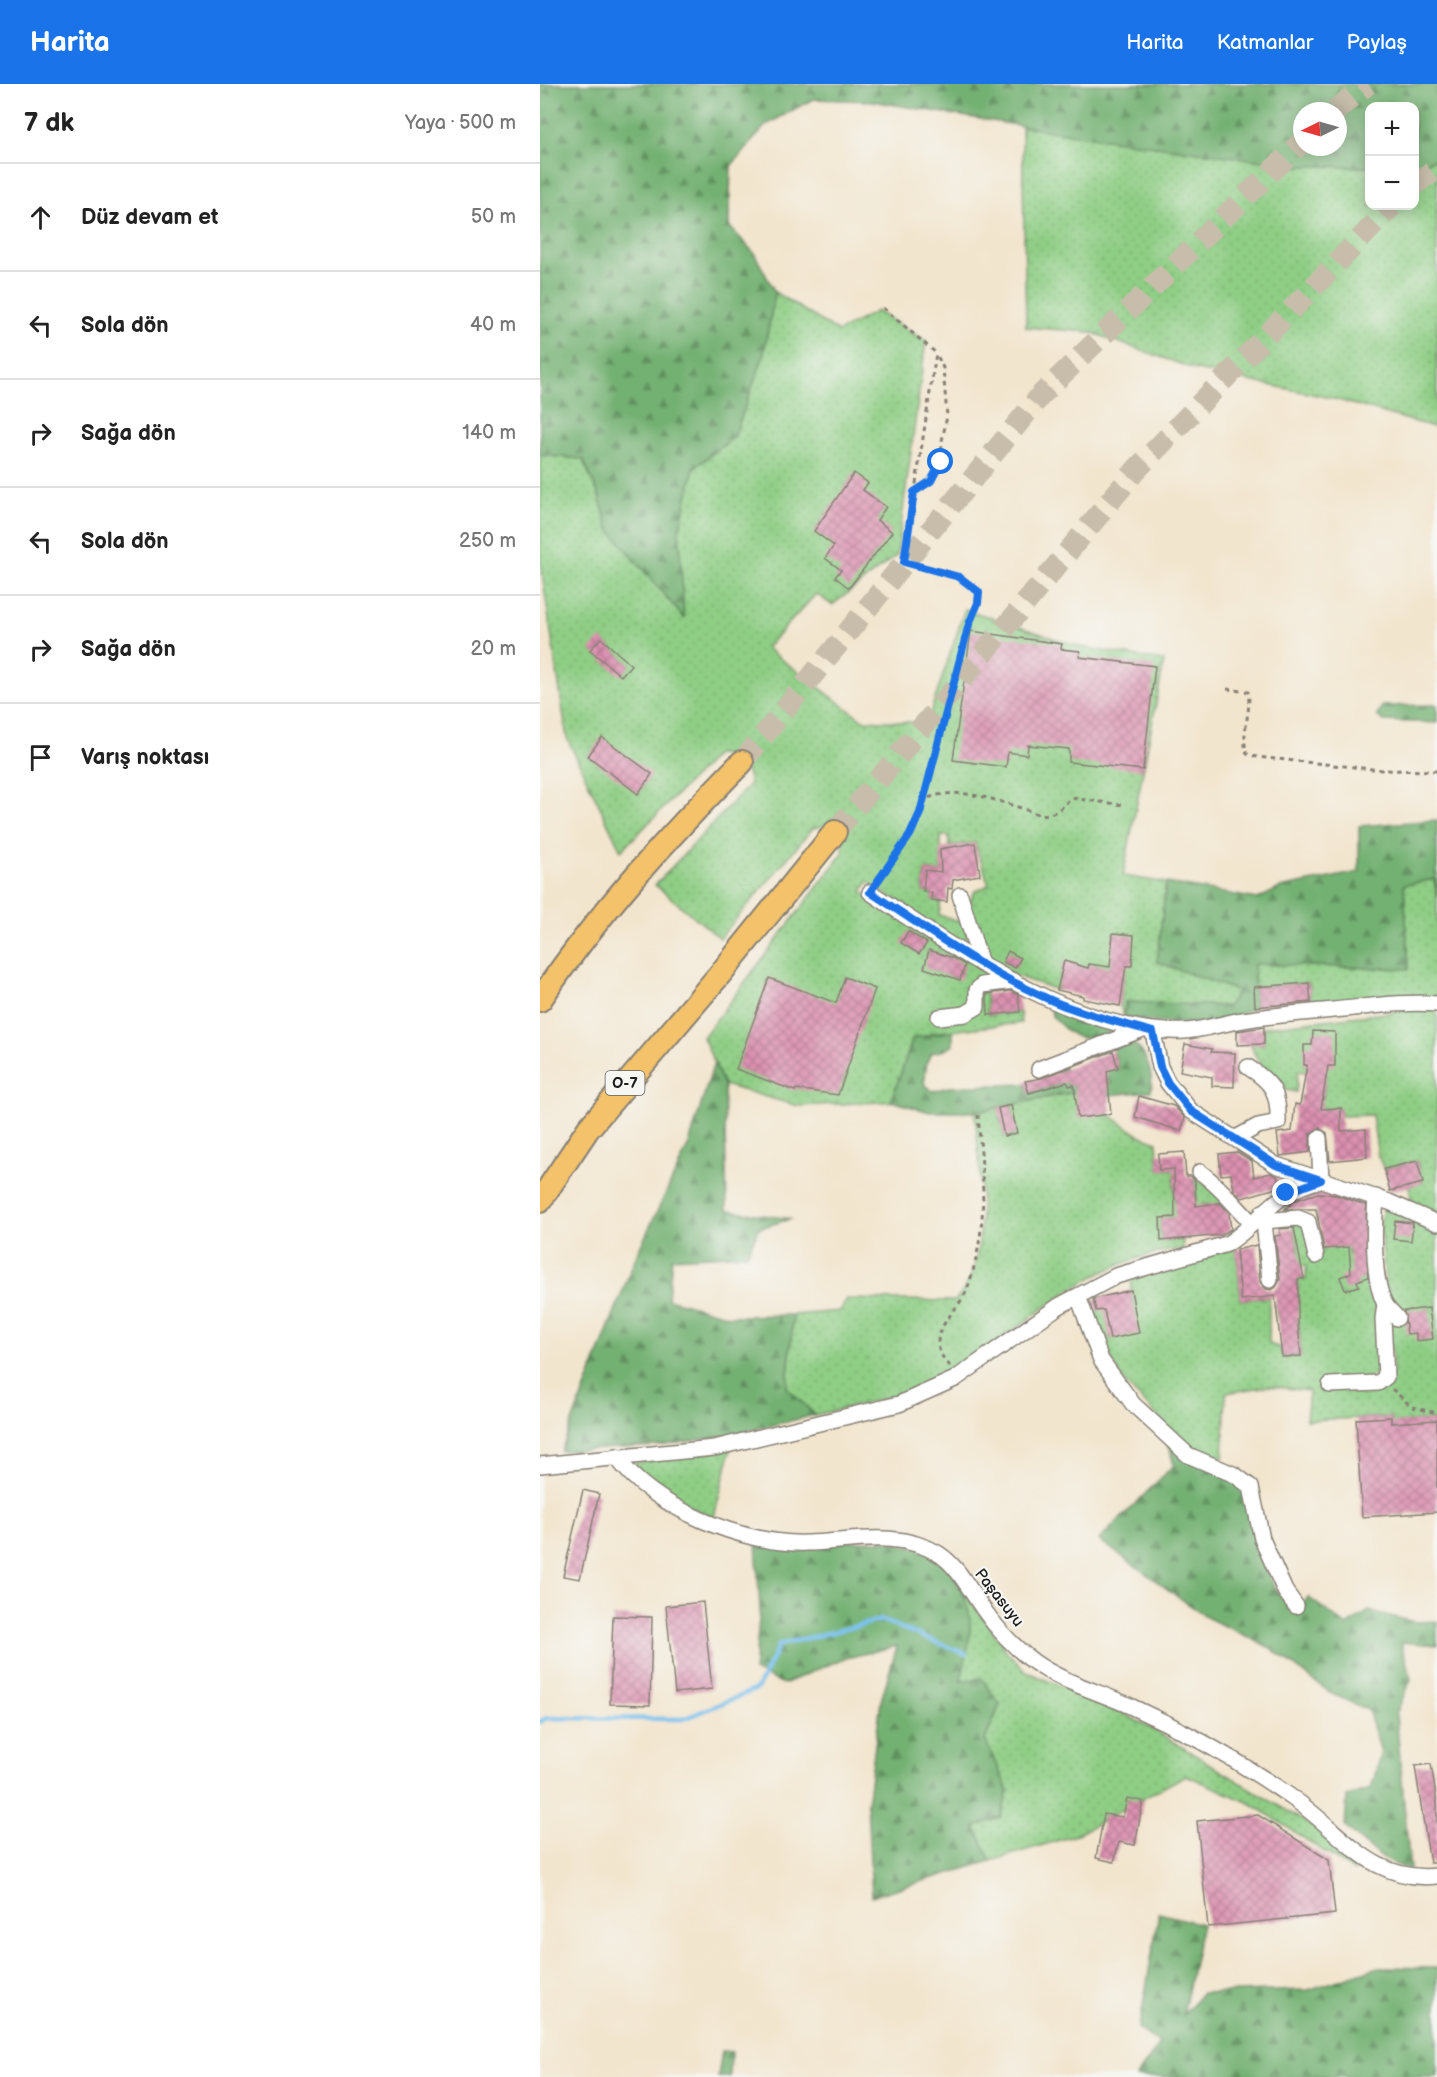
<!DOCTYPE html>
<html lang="tr">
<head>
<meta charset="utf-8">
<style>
  :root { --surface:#fff; --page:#f2f2f2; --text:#222; --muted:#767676; --line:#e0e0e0; --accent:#1a73e8 }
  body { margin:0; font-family:"Balsamiq Sans",sans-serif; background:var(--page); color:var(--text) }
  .controls { position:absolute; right:18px; top:18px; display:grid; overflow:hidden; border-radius:12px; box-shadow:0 3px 15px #0003 }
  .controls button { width:54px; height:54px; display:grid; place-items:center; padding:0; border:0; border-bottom:2px solid var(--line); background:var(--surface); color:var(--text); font:30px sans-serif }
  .compass { position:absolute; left:753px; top:18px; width:54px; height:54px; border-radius:50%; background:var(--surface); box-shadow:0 3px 15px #0003; rotate:265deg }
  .stop { position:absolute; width:18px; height:18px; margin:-14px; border:4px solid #1a73e8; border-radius:50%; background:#fff }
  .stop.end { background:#1a73e8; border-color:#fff; box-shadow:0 2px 6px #0008 }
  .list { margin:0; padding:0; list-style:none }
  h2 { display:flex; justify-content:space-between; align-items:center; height:78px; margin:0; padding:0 24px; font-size:26px }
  h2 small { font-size:20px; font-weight:400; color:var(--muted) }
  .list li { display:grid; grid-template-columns:39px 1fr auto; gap:18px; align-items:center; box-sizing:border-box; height:108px; padding:0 24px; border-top:2px solid var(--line) }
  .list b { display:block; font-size:22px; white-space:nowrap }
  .list em { font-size:20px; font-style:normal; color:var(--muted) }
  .icon { flex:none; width:33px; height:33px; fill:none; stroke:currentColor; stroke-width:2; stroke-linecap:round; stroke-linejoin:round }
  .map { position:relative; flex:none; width:897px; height:1993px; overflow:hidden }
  header { display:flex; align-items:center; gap:36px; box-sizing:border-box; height:84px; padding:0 30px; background:var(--accent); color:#fff }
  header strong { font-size:28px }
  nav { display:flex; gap:33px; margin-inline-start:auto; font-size:21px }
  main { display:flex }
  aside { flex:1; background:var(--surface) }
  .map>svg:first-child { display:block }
</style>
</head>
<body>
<header>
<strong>Harita</strong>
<nav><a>Harita</a><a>Katmanlar</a><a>Paylaş</a></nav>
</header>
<main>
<aside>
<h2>7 dk<small>Yaya · 500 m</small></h2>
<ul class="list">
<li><svg class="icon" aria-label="ahead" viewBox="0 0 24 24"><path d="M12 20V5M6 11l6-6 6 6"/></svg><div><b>Düz devam et</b></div><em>50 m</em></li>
<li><svg class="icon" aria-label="left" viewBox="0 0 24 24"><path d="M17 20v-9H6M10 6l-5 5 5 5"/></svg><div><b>Sola dön</b></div><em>40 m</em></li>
<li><svg class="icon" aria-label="right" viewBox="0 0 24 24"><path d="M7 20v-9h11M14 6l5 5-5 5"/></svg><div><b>Sağa dön</b></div><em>140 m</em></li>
<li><svg class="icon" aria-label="left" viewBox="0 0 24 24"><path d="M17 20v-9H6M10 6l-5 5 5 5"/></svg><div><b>Sola dön</b></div><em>250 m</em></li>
<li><svg class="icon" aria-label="right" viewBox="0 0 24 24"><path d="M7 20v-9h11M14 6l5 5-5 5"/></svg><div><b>Sağa dön</b></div><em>20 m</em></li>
<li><svg class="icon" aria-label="arrive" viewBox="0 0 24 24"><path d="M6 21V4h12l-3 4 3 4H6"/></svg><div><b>Varış noktası</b></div></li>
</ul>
</aside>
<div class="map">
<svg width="897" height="1993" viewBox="0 0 897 1993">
  <defs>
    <pattern id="grass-dots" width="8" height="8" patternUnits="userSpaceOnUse" patternTransform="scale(1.5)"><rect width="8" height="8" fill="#8fce85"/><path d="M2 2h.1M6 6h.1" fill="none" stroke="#7bb072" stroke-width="1.8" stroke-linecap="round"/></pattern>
    <pattern id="forest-firs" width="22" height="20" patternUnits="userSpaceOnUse" patternTransform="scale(1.5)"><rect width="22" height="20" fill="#73b172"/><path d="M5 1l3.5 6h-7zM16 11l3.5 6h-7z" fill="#5e8f5d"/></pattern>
    <pattern id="building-cross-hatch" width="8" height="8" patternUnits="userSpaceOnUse" patternTransform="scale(1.5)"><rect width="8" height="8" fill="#db91b0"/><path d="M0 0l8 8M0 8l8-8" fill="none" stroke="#b1768e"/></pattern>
  </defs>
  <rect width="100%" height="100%" fill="#f6f6f2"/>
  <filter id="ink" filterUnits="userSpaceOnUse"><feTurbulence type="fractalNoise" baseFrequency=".0167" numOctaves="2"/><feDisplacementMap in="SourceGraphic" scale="12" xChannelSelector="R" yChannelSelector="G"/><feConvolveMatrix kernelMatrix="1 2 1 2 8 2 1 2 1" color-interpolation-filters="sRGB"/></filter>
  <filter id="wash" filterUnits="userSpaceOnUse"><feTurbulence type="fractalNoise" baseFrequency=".008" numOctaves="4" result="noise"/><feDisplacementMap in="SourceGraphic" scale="24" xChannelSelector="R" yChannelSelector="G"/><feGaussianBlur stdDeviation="1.35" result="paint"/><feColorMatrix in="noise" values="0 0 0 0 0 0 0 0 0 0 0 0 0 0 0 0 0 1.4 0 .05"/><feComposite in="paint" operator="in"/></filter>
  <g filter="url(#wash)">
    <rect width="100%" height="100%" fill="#f2e5ce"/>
    <g fill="url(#grass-dots)" stroke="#567550" stroke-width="1.5">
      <polygon points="482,42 759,82 829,83 830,122 874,122 875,83 897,74 897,344 791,314 657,286 550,248 486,243"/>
      <path d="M235,208l63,40 39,-21 49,30 -29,214 -65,50 -16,-11 -50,54 97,72 64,3 38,-114 116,38 83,14 -41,215 43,7 -8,79 81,28 -11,16 -103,-4 -1,15 -4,-11 5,-36 -36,-6 -2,8 -23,-10 -7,28 -41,-14 -29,-16 -19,-55 7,-14 14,-6 -14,-42 -26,3v-10h-8v30l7,7 -23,-3 -2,22 9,1v7l9,1 -2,14 25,8 7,29 -103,-70 -6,9 66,46 89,49 -32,3 3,26 32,-3 1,11 -91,10 -8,67 -124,6 -74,-21 -21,-48 140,-184v-13l-19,-14 -11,2 -93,110 -65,-53 95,-101c-3,-21 -13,-28 -33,-30l-96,97 -54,-113 -27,-178v-105l42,4 16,34 11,36 74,88 -4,-86 15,-63 40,-31 29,-80z"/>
      <polygon points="894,795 897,812 897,915 771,918 769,899 714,903 714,880 869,885 864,801"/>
      <path d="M890,924l7,1v204l-25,-8 -3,-19 14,-4 -6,-21 -33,8 -6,-13 -6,-41 -31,1 -1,-8 -21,1 -18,-4v-9l22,3 3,-24 -28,-4 -2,21 -14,-3c-10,-16 -27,-26 -31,-45h13v-17z"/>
      <path d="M535,1008l64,43 18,7 2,28 26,-2 -11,9 1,25 21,-1 -1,-25 33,27 -26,2 2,24 -18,-12 -26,1 1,23 22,-1v9c-97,11 -144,69 -222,117 -46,27 -94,38 -146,49l-28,-27 6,-73 47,-4 7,-12 108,2c39,-40 24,-137 20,-189l23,-4 6,28 13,-3 -6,-28z"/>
      <path d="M803,1121l1,30h3l2,19 3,-1 8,26 12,-3 10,94 -16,11 -45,1 -1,5 69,-1 4,-16 -13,-149 4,-15 53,25v189l-39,3 6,91 -7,1 -6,-98 -85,3 3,-29 -40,-5 -43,7 -3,65 -26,-9 -22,-15 -50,-51 -27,-48 -2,-24 11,-4 3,31 28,-5 -7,-43 1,-12 104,-31 5,53 28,-3v47l12,4 1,9 19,-1 -2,-32 -20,1 -4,-20h23v-26h8v-13l-30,-1 -1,-7 24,-5 -7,-32c20,3 20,23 23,39l5,-2 -1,-9 23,-2 -2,-28 -23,2v-12z"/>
      <polygon points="191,1365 174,1433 123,1411 97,1394 92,1379"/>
      <polygon points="415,1495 468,1569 487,1588 569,1622 609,1643 785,1750 821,1783 815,1788 712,1720 646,1691 536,1751 451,1777 435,1742 461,1733 468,1707 445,1656 460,1620 421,1598"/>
    </g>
    <g fill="url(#forest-firs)" stroke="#486647" stroke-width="1.5" fill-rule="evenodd">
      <path d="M0,0h897v74l-22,9 -1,-61h-44l-1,61 -70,-1 -236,-33 -191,-32 -59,-2 -47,26 -35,41 -2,60 25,27 21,39 -12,65 -29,80 -40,31 -15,63 5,87 -75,-89 -11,-36 -15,-34 -43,-4zM762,27h36v36h-36z"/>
      <polygon points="897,621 897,639 844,637 837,632 842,622"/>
      <path d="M897,736v76l-3,-17 -30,6 5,84 -155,-5 1,42c-32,24 -93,19 -131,11l1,-15 103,4 10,-15 -81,-29 9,-79 92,16 22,-11 79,-16v-46z"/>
      <path d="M511,924l53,14 7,7 -1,3c-29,12 -38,6 -58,-16z"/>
      <path d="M413,947v13l-8,6 -14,3 -4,9 -3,22 9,7 16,-4 77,-3 3,9 30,-9 -3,-13 8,-3 5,18 19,-25 30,7 -6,-21 14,-7c19,6 28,33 25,51l-42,4 -34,-3 -100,20h-45l-39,-11 22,-63z"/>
      <polygon points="174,979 184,1001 187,1126 251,1135 219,1144 207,1170 132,1174 128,1215 189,1232 253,1231 247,1304 275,1331 191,1351 119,1362 21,1367 97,1170 149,1060"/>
      <path d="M628,1359l76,41c7,35 20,111 54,128l10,-15 39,29 22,-15 47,11 21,-1v24l-36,-3 10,37 -15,35 14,155c-27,-6 -45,-25 -65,-42l2,-31 24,-7 10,-37 -13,-42 -36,-16 -63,-47 -61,-29 -109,-78 75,-75z"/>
      <path d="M348,1457c18,4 37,8 52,19 18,15 32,48 30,71 -1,17 -6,34 -9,50l20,-3 19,26 -15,36 23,50 -7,27 -26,10 16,34 -119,35 -5,-92 14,-103 16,-55 -55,13 -58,25 -30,-13 6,-61 -4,-68z"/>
      <polygon points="619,1829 662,1840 643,1931 662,1909 768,1906 839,1883 897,1884 897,1993 596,1993 620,1960 599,1945"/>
      <polygon points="182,1967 191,1968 190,1993 178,1993"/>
    </g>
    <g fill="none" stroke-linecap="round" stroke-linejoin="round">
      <polyline stroke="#76bfee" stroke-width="4.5" points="0,1638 7,1634 143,1635 217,1605 239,1561 341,1536 426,1570"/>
    </g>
    <g id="blocks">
      <g fill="url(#building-cross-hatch)">
        <polygon points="314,389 328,399 323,406 346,423 337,436 352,448 309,504 295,493 301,486 285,474 294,462 274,447"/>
        <polygon points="431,547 522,560 521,565 540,567 539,573 615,582 603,686 529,678 529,665 488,661 487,671 468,668 466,683 413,676"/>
        <polygon points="61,554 91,581 81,592 50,566"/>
        <polygon points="62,653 112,690 98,710 48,672"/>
        <polygon points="435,759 440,791 413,796 412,805 408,804 407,818 391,816 392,809 383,808 385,786 401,788 400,765"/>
        <polygon points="368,847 387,859 379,870 361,859"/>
        <polygon points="573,849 594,851 592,882 586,882 580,922 543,915 543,912 517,906 524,877 548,884 549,880 570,883"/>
        <polygon points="389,866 413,874 425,881 420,896 384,884"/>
        <polygon points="468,867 481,874 475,884 463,878"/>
        <polygon points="305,893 335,905 298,1011 256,1005 255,1007 196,985 229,894 296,919"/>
        <polygon points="769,899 771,918 715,923 714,903"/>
        <polygon points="471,907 478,911 480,928 448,931 447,910"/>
        <polygon points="724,943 724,960 697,961 697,947"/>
        <polygon points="773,947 795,948 795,982 788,982 781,1025 801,1024 801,1047 826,1045 827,1073 790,1077 787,1049 779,1044 770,1050 770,1068 740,1072 737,1049 752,1047 755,1020 760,1021 767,981 764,981 764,961 772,961"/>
        <polygon points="645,960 672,965 671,968 695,969 694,1003 672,1002 672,993 640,987"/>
        <polygon points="573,967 578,984 567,987 571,1030 538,1034 534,1001 529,1002 527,998 489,1009 485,997 502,994"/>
        <polygon points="599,1012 634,1022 645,1034 641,1047 595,1033"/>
        <polygon points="471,1021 477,1049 464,1052 458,1024"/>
        <polygon points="644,1068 646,1092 651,1092 655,1097 656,1122 680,1119 689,1129 691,1145 681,1151 621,1157 620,1134 635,1133 634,1085 619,1086 618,1070"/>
        <polygon points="697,1068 712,1077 714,1093 731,1089 737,1092 740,1103 702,1114 694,1106 691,1090 681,1091 679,1070"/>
        <polygon points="877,1077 883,1099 850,1107 844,1085"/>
        <polygon points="778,1109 796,1111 826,1121 828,1193 817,1197 819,1202 805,1206 800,1193 811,1189 809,1163 784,1165 776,1125 745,1125 756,1116"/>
        <polygon points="855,1137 873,1139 871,1157 853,1155"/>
        <polygon points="754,1144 764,1195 758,1195 758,1240 761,1272 742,1273 735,1212 701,1216 696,1166 717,1161 720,1198 726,1205 732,1206 736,1203 740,1196 735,1152 741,1151 739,1145"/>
        <polygon points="591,1206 599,1249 570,1255 564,1226 556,1227 553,1215"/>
        <polygon points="889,1224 893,1255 876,1257 876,1249 867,1250 864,1227"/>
        <polygon points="851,1333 851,1339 897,1336 897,1428 822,1433 816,1335"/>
        <polygon points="43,1406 59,1410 40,1495 23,1492"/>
        <polygon points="163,1518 172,1605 135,1609 126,1522"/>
        <polygon points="73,1532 112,1533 110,1621 70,1620"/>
        <polygon points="891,1680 897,1719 897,1779 890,1779 875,1682"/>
        <polygon points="587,1714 603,1717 595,1761 579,1758 574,1778 556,1774 564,1730 583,1733"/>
        <polygon points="718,1731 789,1776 795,1830 668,1843 657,1737"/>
      </g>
    </g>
  </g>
  <g filter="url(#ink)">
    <use href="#blocks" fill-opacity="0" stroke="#878075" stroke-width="1.5"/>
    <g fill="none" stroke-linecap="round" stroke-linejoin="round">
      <g stroke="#c7bdaa" stroke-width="22" stroke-dasharray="22 11" stroke-linecap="butt">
        <polyline points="795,27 828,0"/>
        <polyline points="874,101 897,84"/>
        <polyline points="202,678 501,311 762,58"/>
        <polyline points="295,748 596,386 852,122"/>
      </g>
      <g stroke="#878075" stroke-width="18">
        <g id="minor">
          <path d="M330,808c85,57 208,144 315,139 19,-1 38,-8 58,-11 29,-5 60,-7 90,-10 35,-3 69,-9 104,-6"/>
          <polyline points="420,811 441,880"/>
          <polyline points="399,933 425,930 437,923 437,906 442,901 474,897"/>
          <polyline points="613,948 620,983 628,999 651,1027 736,1081 849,1118 897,1139"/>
          <polyline points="499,985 603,945"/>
          <path d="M696,1054l22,-12 20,-4c1,-29 -5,-39 -30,-55"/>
          <polyline points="779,1054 781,1096"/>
          <path d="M660,1088c21,15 34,33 52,51"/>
          <path d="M836,1113c-2,28 -4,82 9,107 3,5 9,10 12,14"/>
          <polyline points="723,1128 730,1196"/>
          <polyline points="724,1137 758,1134 768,1138 776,1172"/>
          <polyline points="538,1212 561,1276 593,1320 648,1371 695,1391 711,1403 722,1455 745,1507 756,1522"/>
          <polyline points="790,1301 838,1299 846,1293 843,1235 845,1220"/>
          <path d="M76,1372c34,51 130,90 191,87 44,-1 91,-14 132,11 20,13 31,37 45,56 13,19 31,38 50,52 28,20 65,30 96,44 56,25 114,58 164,93 49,34 77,84 143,77"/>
          <path d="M0,1381l174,-17 185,-44 56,-25 104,-73 57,-30 111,-32c37,-24 45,-52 94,-64"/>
        </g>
      </g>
      <g stroke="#878075" stroke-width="26">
        <g id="highway">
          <path d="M0,916c58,-87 129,-164 202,-238"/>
          <polyline points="0,1117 48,1045 181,889 295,748"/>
        </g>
      </g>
      <g stroke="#878075" stroke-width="3" stroke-dasharray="4.5 4.5" stroke-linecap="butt">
        <path d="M343,224l53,45 -32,209c24,6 59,9 75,30l-54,207"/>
        <polyline points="374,408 391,397 401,378 402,357 407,332 403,284 397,271"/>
        <path d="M687,605l21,3c4,20 -8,42 -1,62l10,3 125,13 55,1"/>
        <path d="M338,797l32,-46 15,-36c32,-13 64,-1 96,9 9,3 18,8 27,6 10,-1 16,-9 23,-16l52,7"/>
        <path d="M410,1282c-32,-32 9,-52 18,-79 21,-62 15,-109 10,-172"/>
        <polyline points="852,1305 872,1323 897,1329"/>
      </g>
      <use href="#minor" stroke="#fff" stroke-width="15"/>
      <use href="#highway" stroke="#f3c26a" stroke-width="22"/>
    </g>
  </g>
  <g fill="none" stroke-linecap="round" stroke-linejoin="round" filter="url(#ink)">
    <path stroke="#1a73e8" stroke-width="8" d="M401,378l-10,19 -17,11 -10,70 55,15 20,15 -1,11 -9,21 -49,189 -10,22 -40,57c61,40 122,84 190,112 30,12 62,19 93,28l7,35 8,16 23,28 85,54 45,15 -35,13"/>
  </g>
  <g text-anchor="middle" stroke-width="4.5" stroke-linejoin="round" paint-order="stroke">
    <rect fill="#f6f6f2" stroke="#5d5d5c" stroke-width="1.5" x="65.5" y="987" width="39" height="24" rx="4.5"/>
    <g font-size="15" font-weight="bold" fill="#1c1c1c">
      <text x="85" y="1004">O-7</text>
    </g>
    <g font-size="16" fill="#1c1c1c" stroke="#f6f6f2">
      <text transform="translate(460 1513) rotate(52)" y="6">Paşasuyu</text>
    </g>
  </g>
</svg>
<div class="controls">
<button>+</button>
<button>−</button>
</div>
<svg class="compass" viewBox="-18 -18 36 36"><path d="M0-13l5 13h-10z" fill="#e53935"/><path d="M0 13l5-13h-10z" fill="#767676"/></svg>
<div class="stop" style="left:401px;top:378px"></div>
<div class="stop end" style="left:746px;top:1109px"></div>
</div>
</main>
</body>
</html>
